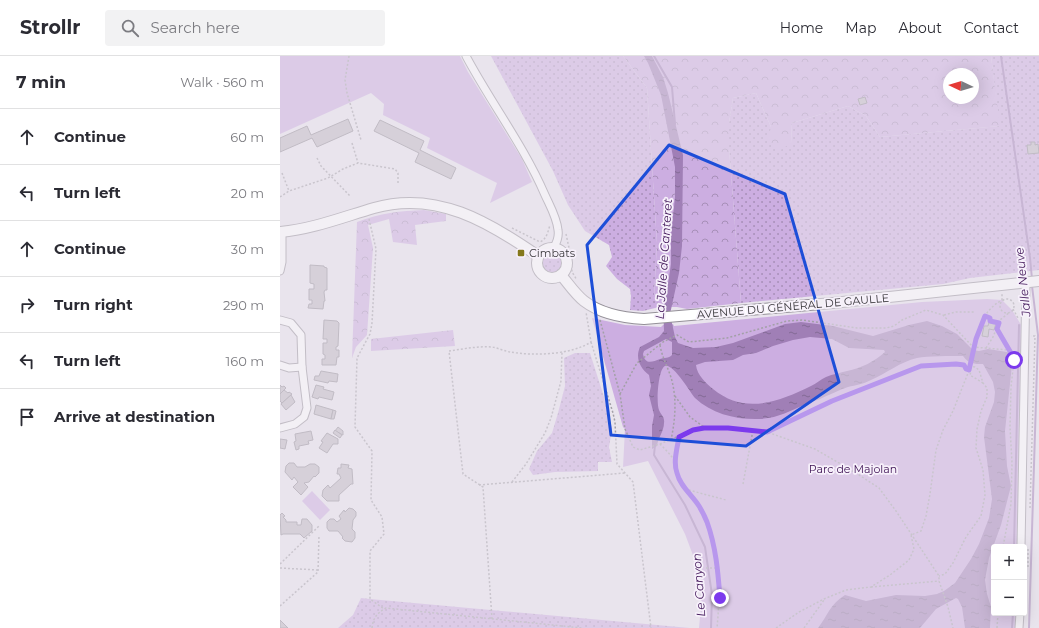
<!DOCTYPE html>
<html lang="en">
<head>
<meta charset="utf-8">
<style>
  :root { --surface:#fff; --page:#f2f2f3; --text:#2b2b33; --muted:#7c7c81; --line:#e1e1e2 }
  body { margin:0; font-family:Montserrat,sans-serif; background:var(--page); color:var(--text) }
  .controls { position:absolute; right:12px; bottom:12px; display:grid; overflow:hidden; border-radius:4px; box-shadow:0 4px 16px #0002 }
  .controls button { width:36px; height:36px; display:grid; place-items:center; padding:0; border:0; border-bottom:1px solid var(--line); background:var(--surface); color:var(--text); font:20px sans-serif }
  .compass { position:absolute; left:663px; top:12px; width:36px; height:36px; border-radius:50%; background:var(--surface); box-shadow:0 4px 16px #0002; rotate:274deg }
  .stop { position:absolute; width:12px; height:12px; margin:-9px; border:3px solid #7c3aed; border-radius:50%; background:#fff }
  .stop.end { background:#7c3aed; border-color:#fff; box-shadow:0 1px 4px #0008 }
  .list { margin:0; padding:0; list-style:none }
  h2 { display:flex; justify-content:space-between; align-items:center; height:52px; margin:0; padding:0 16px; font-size:17px }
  h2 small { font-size:13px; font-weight:400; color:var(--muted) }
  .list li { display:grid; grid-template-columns:26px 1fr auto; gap:12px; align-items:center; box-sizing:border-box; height:56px; padding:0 16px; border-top:1px solid var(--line) }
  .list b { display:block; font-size:15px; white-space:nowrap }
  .list em { font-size:13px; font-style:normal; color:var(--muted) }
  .icon { flex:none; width:22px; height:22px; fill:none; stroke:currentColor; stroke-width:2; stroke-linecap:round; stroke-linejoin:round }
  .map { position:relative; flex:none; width:759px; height:572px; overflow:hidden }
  header { display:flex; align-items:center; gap:24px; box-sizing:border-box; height:56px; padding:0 20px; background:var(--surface); border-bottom:1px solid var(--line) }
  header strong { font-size:19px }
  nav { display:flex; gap:22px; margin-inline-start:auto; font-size:14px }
  .search { width:280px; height:36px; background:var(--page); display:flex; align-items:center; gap:10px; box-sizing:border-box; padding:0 14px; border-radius:4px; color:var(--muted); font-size:15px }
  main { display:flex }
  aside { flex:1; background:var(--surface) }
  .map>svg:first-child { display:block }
</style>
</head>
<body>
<header>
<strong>Strollr</strong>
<div class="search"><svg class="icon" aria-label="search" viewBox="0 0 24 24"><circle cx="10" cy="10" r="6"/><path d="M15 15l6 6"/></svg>Search here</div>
<nav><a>Home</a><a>Map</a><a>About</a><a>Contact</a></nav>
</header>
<main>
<aside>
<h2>7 min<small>Walk · 560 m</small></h2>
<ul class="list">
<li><svg class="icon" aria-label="ahead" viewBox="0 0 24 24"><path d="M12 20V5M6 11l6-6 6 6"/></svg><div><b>Continue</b></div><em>60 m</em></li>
<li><svg class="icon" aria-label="left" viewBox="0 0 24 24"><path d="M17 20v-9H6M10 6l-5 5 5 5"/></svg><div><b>Turn left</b></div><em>20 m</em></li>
<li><svg class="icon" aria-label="ahead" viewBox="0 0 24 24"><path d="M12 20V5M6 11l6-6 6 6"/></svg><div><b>Continue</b></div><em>30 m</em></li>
<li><svg class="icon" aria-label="right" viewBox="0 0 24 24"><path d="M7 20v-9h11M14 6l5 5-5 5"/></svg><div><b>Turn right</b></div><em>290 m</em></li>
<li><svg class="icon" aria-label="left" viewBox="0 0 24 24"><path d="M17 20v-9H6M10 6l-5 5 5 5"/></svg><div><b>Turn left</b></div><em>160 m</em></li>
<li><svg class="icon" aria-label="arrive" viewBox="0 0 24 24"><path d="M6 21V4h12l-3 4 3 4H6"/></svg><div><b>Arrive at destination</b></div></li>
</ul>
</aside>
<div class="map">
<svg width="759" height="572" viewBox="0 0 759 572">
  <defs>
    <pattern id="grass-dots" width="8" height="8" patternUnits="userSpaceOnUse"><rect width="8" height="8" fill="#ccaee1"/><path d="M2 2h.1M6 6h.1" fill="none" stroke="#a78fb8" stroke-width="1.8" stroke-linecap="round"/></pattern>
    <pattern id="forest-crowns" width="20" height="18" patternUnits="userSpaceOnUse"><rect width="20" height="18" fill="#ccaee1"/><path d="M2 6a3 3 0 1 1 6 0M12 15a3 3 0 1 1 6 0" fill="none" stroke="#a78fb8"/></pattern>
    <pattern id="water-ripples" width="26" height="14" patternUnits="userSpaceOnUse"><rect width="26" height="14" fill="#a07fb6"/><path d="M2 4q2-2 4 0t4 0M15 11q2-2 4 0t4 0" fill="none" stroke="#836995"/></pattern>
  </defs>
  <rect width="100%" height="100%" fill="#e9e4ed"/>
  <g fill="url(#grass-dots)">
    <polygon points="211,0 343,0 367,32 377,187 374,241 379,251 363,255 350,254 351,240 350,233 337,223 326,210 332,201 329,189 305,175 288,149 273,115"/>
    <polygon points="711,0 759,0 759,214 690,222 663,228 461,247 449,92 449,67 453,42 476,37 491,71 511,87 512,67 568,50 586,60 600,81 719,70"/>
    <circle cx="272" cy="207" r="10"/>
    <polygon points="295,297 310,297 325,344 332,373 329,391 332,406 318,406 318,415 275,416 253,419 249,413 257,395 272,377 278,357 285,330 284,302"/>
    <polygon points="81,542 90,543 410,572 58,572 73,559"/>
  </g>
  <g fill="url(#forest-crowns)" fill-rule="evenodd">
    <path d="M343,0h368l9,70 -120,11 -14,-21 -18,-10 -56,17 -1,20 -12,8 -11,-12 3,-12 -15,-34 -23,5 -4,25v25l12,155 -54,6 -10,-2h-18l-5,-10 3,-54 -10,-155zM669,18h24v24h-24z"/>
    <path d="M144,154l22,4v7l-31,4 2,20 -24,-3 -4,-23 -21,6 5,23 -6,87 -11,12 -4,11 5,-136c23,-9 43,-11 67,-12z"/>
    <polygon points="173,274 175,290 91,295 91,283"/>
  </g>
  <g fill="#ccaee1">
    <polygon points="0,0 180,0 188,16 242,103 252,126 210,147 217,127 147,92 150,82 103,59 104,48 91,37 0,78"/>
    <polygon points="707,243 722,244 732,254 743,272 738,491 714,491 714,557 736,557 736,572 419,572 421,550 420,518 405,478 368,405 343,411 345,373 343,371 312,262 345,269 381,271 383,269 393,268 394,270 642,246"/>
    <polygon points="32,435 50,454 40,464 22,445"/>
  </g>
  <path fill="url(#water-ripples)" fill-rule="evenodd" d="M364,0h8l11,21 5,16 15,62 -1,91 -3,27 -9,41 5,23 3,6 15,5 23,-1 17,-4 52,-19 16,-2 32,4 40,10 36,-11 18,-4 15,5 15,8 16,16 6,1 9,-2 19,3 3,2 2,11 -7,66 2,35 4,20 -10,39 -12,33 -4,22 2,14 4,13 -1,21h-25l-3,-21 -4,-8 -2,-1 -20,11 -16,19h-102c10,-13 12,-24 27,-33l21,6 30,-6 29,1 12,-2 7,-3 11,-8 16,-24 8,-15 10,-26 3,-19 -8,-62 1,-10 9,-25 1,-10 -2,-10 -10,-18c-9,0 -14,0 -20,-8 -12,0 -35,0 -46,2 -17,4 -30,15 -46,22 -7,4 -15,5 -23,7 -9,3 -19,8 -28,12 -5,2 -10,3 -14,5 -16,7 -28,14 -46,15 -23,1 -48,-5 -65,-21 -5,-6 -22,-35 -30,-32 -7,3 -9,37 -6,44 2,5 6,7 5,13 0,8 -6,15 -7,23l-5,3v-23l2,-11 -5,-20 2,-9 -2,-11c-9,-7 -14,-17 -9,-28l19,-10 5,-6 -1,-25 2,-3 6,-39v-28l4,-39v-30l-14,-72 -13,-32zM530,281l22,2 17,9 35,2 1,2c-11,10 -24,16 -38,19 -7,2 -14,3 -21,6 -5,2 -10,7 -15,9 -33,16 -66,29 -98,3 -7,-6 -16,-14 -17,-24l9,-3 28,-2 10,-5 13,-2 17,-7 20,-6zM386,283l6,3v13c-4,4 -7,2 -12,4 -8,3 -15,6 -17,-5l1,-3z"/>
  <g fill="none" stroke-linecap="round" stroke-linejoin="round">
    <g stroke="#a07fb6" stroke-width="2">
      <polyline points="374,0 392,31 395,68"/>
      <polyline points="721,0 750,202 752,223"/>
      <polyline points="375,389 374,399 405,449 425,491 432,539 431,572"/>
      <polyline points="734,491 739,269"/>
      <polyline points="732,572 733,557"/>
      <polyline points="749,572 758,279 752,230"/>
    </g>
  </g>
  <g fill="#beb9c1" stroke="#908b94">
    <polygon points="585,41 587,47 580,49 578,43"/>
    <polygon points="68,63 73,75 37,91 32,82 0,96 0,82 27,70 31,79"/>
    <polygon points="100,64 144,85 140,94 176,112 171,123 135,106 139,97 94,75"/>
    <polygon points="751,86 755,86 755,89 758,88 759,97 748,98 747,89 751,89"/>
    <polygon points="30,209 44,210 44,211 47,212 47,234 45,234 44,236 45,245 44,245 43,253 28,252 29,248 32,248 32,244 29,244 29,233 34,233 34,228 30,227"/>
    <polygon points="44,264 57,265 59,267 58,290 56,291 56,294 59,294 59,301 57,301 56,309 42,309 42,303 45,303 45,299 43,298 43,287 47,287 47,283 43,283"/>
    <polygon points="709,266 716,267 714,274 709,273 708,281 702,280 704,270 708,270"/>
    <polygon points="41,315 58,318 57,326 49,325 48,327 34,324 35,320 39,320"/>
    <polygon points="0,329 2,331 4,330 6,332 0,338"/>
    <polygon points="36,329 44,331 43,333 54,336 52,344 39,341 38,343 32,341"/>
    <polygon points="4,334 8,337 9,336 12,338 2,347 0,345 0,338"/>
    <polygon points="11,339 15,346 6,354 1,348"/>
    <polygon points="36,349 53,354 51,363 34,358"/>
    <polygon points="53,354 56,355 54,363 51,363"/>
    <polygon points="58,371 63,375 63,379 55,375"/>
    <polygon points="55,374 62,379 60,382 53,377"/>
    <polygon points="31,375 33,384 28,385 29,388 19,390 19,393 16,394 14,386 16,385 15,378"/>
    <polygon points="47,377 58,383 58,388 53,388 47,397 39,392 43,386 41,385"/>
    <polygon points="0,383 7,384 5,393 0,392"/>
    <polygon points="9,407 14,407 17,411 25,411 30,408 35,408 39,411 39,417 35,421 34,420 29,426 24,427 28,431 21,439 13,431 18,426 14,421 12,424 5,416 6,410"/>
    <polygon points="61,408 69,409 68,412 72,413 73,428 71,428 59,439 59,445 47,445 42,440 43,434 48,429 50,432 61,422 59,418 57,418 58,412 61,412"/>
    <polygon points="69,452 73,453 76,456 76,460 73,464 72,473 75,476 75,482 72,486 65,485 62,482 63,481 58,475 49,475 47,472 47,466 50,463 54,463 57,466 61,463 59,460 64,454 65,456"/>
    <polygon points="2,457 5,460 3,461 6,464 6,466 17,466 17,469 21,469 22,463 27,463 32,469 32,475 24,482 20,478 3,478 1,479 0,459"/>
    <polygon points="0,564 8,572 0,572"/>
  </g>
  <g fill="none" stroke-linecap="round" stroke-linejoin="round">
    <g stroke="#949098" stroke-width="9">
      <g id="street">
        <path d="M186,0c25,47 58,90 79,139 5,11 12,23 13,35 1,6 -1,12 -4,17"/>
        <polyline points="0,215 2,206 2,176"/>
        <polyline points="0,264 11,267 21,279 22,311 27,352 24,361 15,368 0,372"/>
        <polyline points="0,309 9,312 22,311"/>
        <polyline points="741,491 746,226"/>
        <polyline points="739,572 740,557"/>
      </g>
    </g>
    <g stroke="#949098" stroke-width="12">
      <g id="secondary">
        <path d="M0,176c33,-3 63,-15 94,-24 62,-18 115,14 164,48"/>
        <circle cx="272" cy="207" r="15"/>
        <path d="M281,219c7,8 14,19 23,26 17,13 40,17 60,18l189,-16 206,-22"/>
      </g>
    </g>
    <g stroke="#a3a0a7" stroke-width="1.5" stroke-dasharray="2 2" stroke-linecap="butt">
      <polyline points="69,0 65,24 67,37 81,84"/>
      <polyline points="72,87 78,107"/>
      <polyline points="37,102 41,110 70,140"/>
      <polyline points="2,117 9,135"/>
      <polyline points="0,141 9,135 48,122 63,113 78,107 115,113 118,117 118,128"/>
      <polyline points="89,163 96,193 92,267 90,278 77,302 75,371 92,395 91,444 102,461 104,478 90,495 90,543 104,553"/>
      <path d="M232,172l28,14c7,-3 8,-11 10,-17"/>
      <polyline points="286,178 291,201 292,216 297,224"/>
      <circle cx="727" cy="250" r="7"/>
      <polyline points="733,253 738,262"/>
      <polyline points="664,259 676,256 695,256"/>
      <polyline points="705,260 710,262 710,265 719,267"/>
      <polyline points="320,264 340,338 345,373 353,391 360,394 380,388 413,374 424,372 448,372 487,376 535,393 576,417 599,432 616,455 659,520 659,525 668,551 673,572"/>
      <polyline points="717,273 731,297 734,304 731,331 730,371 732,407 731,448 723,491"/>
      <path d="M696,283c6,-19 9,-29 26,-39v-7"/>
      <polyline points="311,286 333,357 335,366 337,408 353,426 371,572"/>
      <path d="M380,289c2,13 9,24 12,36 5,20 3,40 -1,59"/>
      <polyline points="706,292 713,281 720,264 730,256"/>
      <polyline points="683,309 686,313 691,315 690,319 703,327"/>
      <polyline points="340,338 357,307 383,286 397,279 409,286 447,282 507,265 522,264 577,272 606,272 614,270 622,264 646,254 663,259 693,291 728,294"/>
      <polyline points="395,340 410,361 424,371"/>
      <polyline points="487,376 552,345 641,310 675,308 695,311 699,314 703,327 707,332 707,341 701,355 697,373 696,392 703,414 705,439 701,460 686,481 673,507 665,518 659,520"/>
      <path d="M380,388c5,5 11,11 14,16 3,5 2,13 5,18 5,11 16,19 21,30 19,37 21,79 17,120"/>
      <polyline points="395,405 399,381"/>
      <polyline points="232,426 246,408 265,377 271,362 281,325 282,296"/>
      <polyline points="463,428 473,374"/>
      <polyline points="199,429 345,417"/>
      <polyline points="405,433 446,444"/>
      <polyline points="750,452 755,280 751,280"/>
      <polyline points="0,508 39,470"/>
      <polyline points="748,511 748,492"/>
      <polyline points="0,512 38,514"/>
      <polyline points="426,512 437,512"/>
      <polyline points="591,531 659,525"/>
      <polyline points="0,550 38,516 39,479"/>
      <path d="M212,563l-9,-132 -20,-13 -14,-123c14,-2 29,-5 43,-4 6,1 12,4 18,5 23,4 61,3 81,-10l-5,-30"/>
      <path d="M92,572c1,-10 5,-15 14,-20l196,20"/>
      <polyline points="496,572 519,556 544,543 566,534 591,531 610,519 629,504 634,493 631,479 641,475 646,460 650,438 656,394 663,374 673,355 690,312"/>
      <polyline points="524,572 544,544"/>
      <polyline points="717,572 718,557"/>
    </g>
    <use href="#street" stroke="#fff" stroke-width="7"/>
    <use href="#secondary" stroke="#fff" stroke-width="10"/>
    <polyline stroke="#a3a0a7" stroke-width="1.5" stroke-dasharray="2 2" stroke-linecap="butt" points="690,312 696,283"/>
  </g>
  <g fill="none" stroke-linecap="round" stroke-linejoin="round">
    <path stroke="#7c3aed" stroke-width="5" d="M440,542c-2,-26 -4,-51 -13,-76 -2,-5 -5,-11 -8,-16 -7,-11 -19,-20 -22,-33 -4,-11 0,-24 2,-36l14,-7 11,-2h24l39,4 65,-31 89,-35 35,-2 8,1 2,4 3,1 7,-31 9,-23 5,2v3l9,2 -2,6 14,24 3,7"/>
  </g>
  <path d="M0 0H759V572H0ZM389,89l116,49 54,188 -93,64 -135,-11 -24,-190z" fill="#e9e4ed" fill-opacity=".55" fill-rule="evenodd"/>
  <path fill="none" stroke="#1d4ed8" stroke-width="3" stroke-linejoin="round" d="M389,89l116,49 54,188 -93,64 -135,-11 -24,-190z"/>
  <rect fill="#84781c" stroke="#f7f1fb" stroke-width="1.5" x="237" y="193" width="8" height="8" rx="2"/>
  <g text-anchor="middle" stroke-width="3.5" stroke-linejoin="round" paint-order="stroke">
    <g font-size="11" fill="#3a383c" stroke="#f7f1fb" text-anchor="start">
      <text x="249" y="201">Cimbats</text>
    </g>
    <g font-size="11" fill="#3a383c" stroke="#f7f1fb">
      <text transform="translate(513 250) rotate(-5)" y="4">AVENUE DU GÉNÉRAL DE GAULLE</text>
    </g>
    <g font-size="11" fill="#3c1053" stroke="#f7f1fb">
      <text x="573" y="417">Parc de Majolan</text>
    </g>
    <g font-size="12" font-style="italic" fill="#411659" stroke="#f7f1fb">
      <text transform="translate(384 203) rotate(-86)" y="4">La Jalle de Canteret</text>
      <text transform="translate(743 226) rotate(-96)" y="4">Jalle Neuve</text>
      <text transform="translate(419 529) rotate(-94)" y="4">Le Canyon</text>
    </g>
  </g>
</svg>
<div class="controls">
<button>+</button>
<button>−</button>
</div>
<svg class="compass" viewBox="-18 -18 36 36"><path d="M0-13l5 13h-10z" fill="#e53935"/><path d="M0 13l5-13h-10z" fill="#7c7c81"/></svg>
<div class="stop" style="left:734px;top:304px"></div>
<div class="stop end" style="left:440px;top:542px"></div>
</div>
</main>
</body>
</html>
